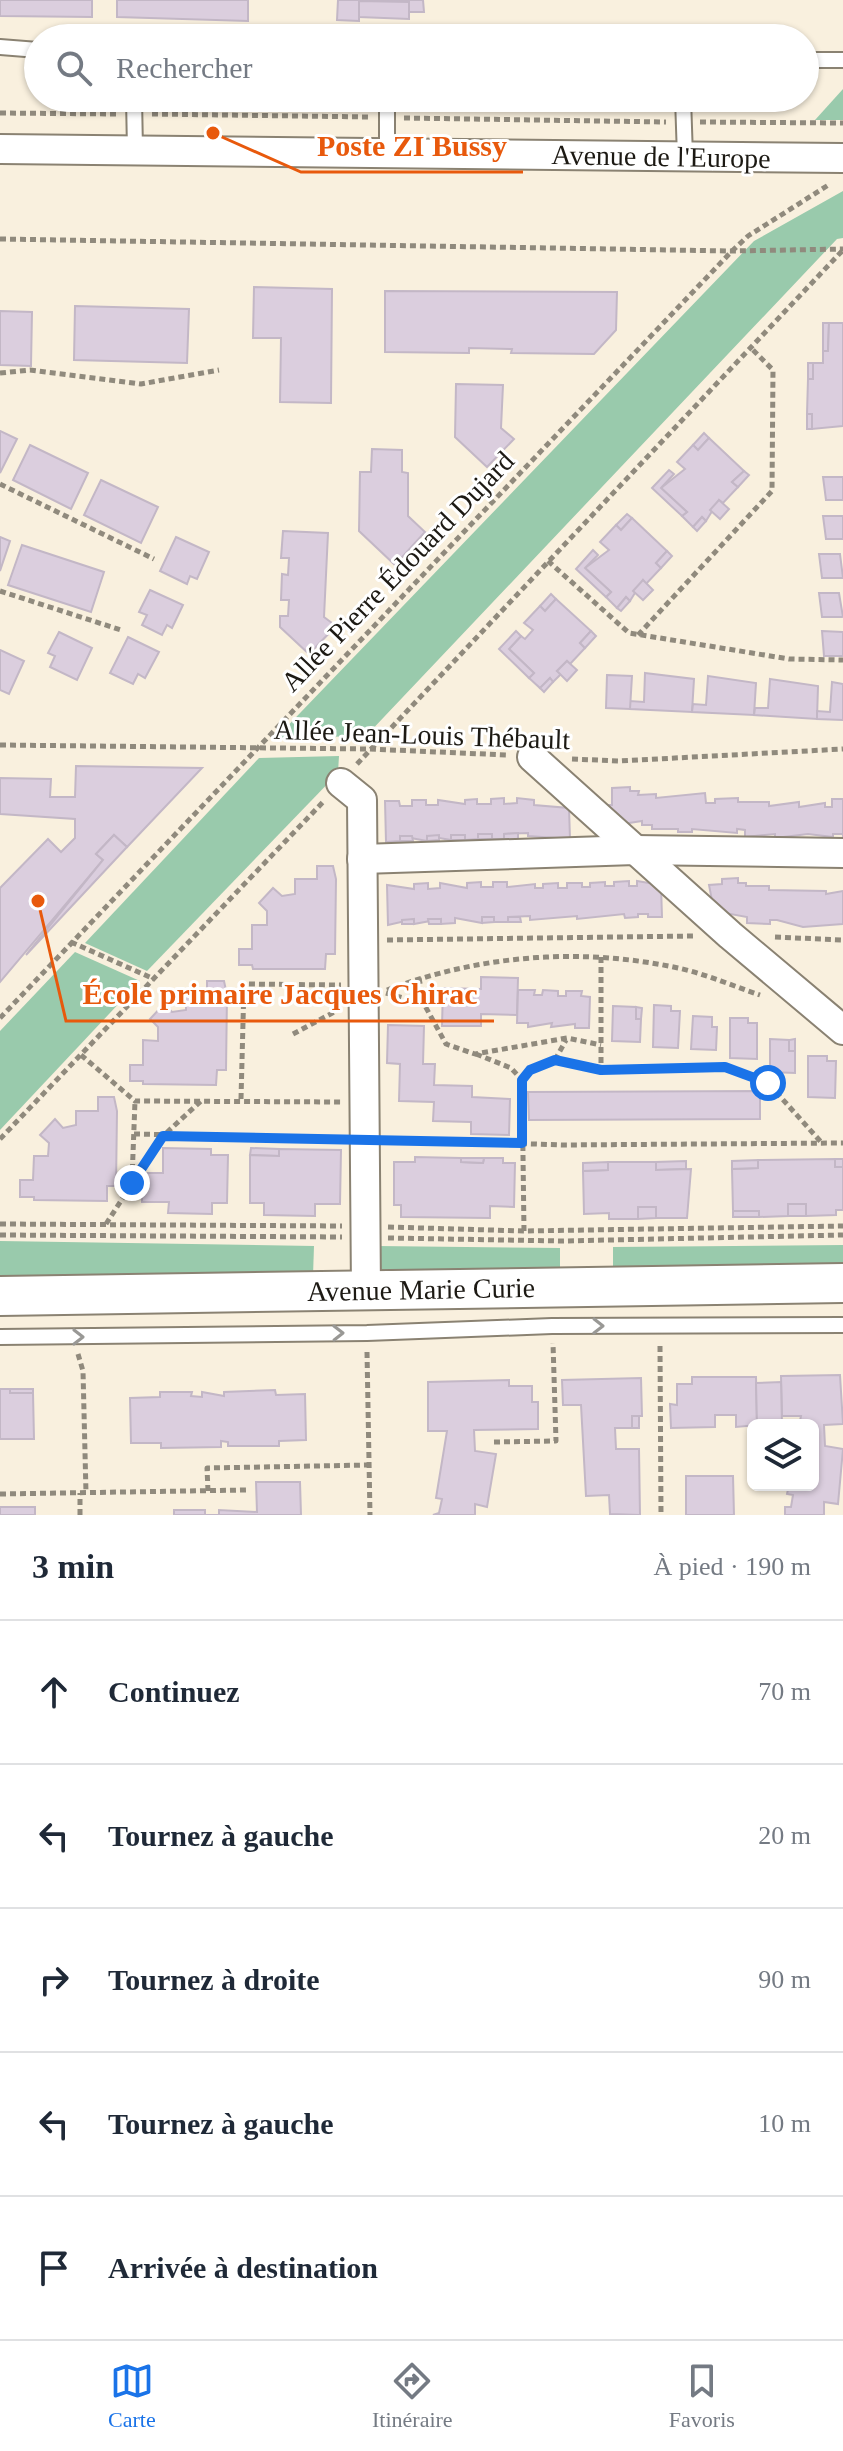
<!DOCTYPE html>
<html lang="fr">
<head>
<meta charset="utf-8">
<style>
  :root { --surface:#fff; --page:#f2f2f3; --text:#1f2937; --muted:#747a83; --line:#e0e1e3; --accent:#1a73e8 }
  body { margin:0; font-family:Georgia,serif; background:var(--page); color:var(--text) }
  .controls { position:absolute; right:24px; bottom:24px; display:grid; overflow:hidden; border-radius:12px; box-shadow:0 2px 6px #0004 }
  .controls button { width:72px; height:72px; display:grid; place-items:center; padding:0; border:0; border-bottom:2px solid var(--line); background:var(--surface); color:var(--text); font:40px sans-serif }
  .stop { position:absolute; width:24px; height:24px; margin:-18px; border:6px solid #1a73e8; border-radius:50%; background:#fff }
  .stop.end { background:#1a73e8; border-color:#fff; box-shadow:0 2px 8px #0008 }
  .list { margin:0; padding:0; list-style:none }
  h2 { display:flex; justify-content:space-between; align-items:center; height:104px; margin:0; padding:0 32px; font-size:34px }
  h2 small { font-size:26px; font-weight:400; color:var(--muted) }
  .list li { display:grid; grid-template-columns:52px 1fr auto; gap:24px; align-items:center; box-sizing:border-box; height:144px; padding:0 32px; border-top:2px solid var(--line) }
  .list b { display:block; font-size:30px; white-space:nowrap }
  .list em { font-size:26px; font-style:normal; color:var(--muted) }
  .icon { flex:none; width:44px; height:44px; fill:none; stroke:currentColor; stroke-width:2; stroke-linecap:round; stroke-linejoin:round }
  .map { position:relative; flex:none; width:843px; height:1515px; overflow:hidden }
  .search { position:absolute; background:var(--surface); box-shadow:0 2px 6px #0004; left:24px; right:24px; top:24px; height:88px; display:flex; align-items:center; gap:20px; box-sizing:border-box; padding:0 28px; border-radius:44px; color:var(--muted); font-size:30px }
  .sheet { height:824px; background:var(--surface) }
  nav { display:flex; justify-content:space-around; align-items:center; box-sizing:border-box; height:112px; border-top:2px solid var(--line); background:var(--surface); font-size:22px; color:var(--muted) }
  nav a { display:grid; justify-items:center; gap:4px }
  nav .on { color:var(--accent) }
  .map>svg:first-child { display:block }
</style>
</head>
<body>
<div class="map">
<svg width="843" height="1515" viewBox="0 0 843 1515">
  <rect width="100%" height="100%" fill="#f9f0de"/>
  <g fill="#99caac">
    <polygon points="843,89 843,120 815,120"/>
    <polygon points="843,191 843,238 837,239 366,736 276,738 754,241"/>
    <polygon points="339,756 338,773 147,971 85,943 259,758"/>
    <polygon points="75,952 140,981 0,1130 0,1031"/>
    <polygon points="0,1241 314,1246 313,1276 0,1281"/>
    <polygon points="843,1245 843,1267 613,1271 613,1247"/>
    <polygon points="377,1246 560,1248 560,1270 376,1275"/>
  </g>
  <g fill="#dbcede" stroke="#c3b7c6" stroke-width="2">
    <polygon points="0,0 92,0 92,17 0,16"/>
    <polygon points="117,0 248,0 248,21 117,17"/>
    <polygon points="338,0 423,0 424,12 409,12 409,2 359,1 359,21 337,20"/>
    <polygon points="359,1 409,2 409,19 359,17"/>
    <polygon points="254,287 332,289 331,403 280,402 281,338 253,338"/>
    <polygon points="385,291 617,292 616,330 594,354 511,353 512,349 469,348 469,353 385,352"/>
    <polygon points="75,306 189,309 187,363 74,360"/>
    <polygon points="0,311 32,312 31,366 0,365"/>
    <polygon points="823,323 829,323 828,351 823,351"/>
    <polygon points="829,323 843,323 843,426 812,429 812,414 807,414 808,379 813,379 813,363 823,363 823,351 828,351"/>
    <rect x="808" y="363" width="5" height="16"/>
    <polygon points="456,384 503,385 501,428 514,439 487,467 455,437"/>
    <rect x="807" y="414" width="5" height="15"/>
    <polygon points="0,431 17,439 0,473"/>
    <polygon points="704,433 709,438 698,450 693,445"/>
    <polygon points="709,438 744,471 732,482 738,487 723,503 719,500 706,521 702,517 693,527 682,516 687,512 661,488 685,469 677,462 693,445 698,450"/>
    <polygon points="30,445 88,473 71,509 13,480"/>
    <polygon points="372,449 402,450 402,472 408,473 408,516 425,532 395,565 359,531 360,472 371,472"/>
    <polygon points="669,470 674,474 661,488 687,512 682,516 652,488"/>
    <polygon points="744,471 749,475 738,487 732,482"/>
    <polygon points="823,477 843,477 843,500 826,500"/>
    <polygon points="101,480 158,507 141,543 84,515"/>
    <polygon points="719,500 729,509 720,519 710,510"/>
    <polygon points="627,514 632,518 621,530 616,525"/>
    <polygon points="823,516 843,516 843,539 826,539"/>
    <polygon points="702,517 706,521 697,531 693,527"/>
    <polygon points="632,518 667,551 656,563 661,568 646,584 643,580 630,601 626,597 617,608 606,597 611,592 585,568 609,550 600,542 616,525 621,530"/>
    <polygon points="283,531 328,533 324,617 336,626 309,654 280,627 280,616 288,616 289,600 281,600 282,574 288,575 289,558 281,558"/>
    <polygon points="0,537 10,541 0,571"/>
    <polygon points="176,537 209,552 197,579 190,576 187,584 160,571"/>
    <polygon points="22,545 104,572 91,612 8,585"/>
    <polygon points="593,550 598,555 585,568 611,592 606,597 576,569"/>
    <polygon points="667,551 672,556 661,568 656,563"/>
    <polygon points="819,554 840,554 843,578 822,578"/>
    <polygon points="643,580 653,590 643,600 633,591"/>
    <polygon points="150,590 183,605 172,628 167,625 162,635 142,625 147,615 139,612"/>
    <polygon points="819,593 839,593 843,617 822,617"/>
    <polygon points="551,594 556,599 545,611 540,606"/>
    <polygon points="626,597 630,601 621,611 617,608"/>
    <polygon points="556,599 591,631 580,643 585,648 570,664 567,661 557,671 561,674 553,682 550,678 540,688 529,678 534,673 509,649 521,636 525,639 533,630 524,623 540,606 545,611"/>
    <polygon points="516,631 521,636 509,649 534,673 529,678 499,649"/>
    <polygon points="591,631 596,636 585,648 580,643"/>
    <polygon points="822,631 843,632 843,656 824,656"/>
    <polygon points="59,632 92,648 77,680 50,667 55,656 48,653"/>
    <polygon points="128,637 159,652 145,678 138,674 133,684 110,673"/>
    <polygon points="0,650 24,661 9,694 0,690"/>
    <polygon points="567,661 577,670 567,681 557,671"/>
    <polygon points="645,673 694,679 692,712 630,709 630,701 644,702"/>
    <polygon points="607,675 632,676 630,709 606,708"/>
    <polygon points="708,676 756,683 754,715 692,712 693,704 706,705"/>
    <polygon points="550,678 553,682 544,692 540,688"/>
    <polygon points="770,679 818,686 817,719 754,715 755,708 768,708"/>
    <polygon points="832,682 843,684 843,720 817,719 817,711 830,712"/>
    <polygon points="76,766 202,768 127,847 114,835 96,854 103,860 0,982 0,888 48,839 61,852 75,838 75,819 0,814 0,778 51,779 50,797 75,797"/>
    <polygon points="630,787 630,791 639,791 638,795 656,794 656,798 705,793 706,803 715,803 715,799 738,798 738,802 769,802 769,806 799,802 799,807 825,803 825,807 832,807 832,799 843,799 843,837 843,834 833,834 833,837 808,834 775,838 775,834 745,837 745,830 737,829 737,833 692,829 692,832 678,832 678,829 652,829 652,825 642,825 642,821 623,824 602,805 612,805 612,788"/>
    <polygon points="504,798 504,804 517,803 517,798 534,800 534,805 569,808 570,839 528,836 528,833 504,834 504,839 492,839 492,834 478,834 478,839 465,840 465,835 451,835 451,840 427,836 427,841 400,836 400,841 386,842 385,801 399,801 400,806 412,806 412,800 426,800 426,805 438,805 438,800 465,804 465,800 477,799 477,804 491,804 491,799"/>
    <polygon points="518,833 518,839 504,839 504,834"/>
    <rect x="478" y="834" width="14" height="5"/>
    <polygon points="114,835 127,847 26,955 103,860 96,854"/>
    <polygon points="439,835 439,840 427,841 427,836"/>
    <rect x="451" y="835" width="14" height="5"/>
    <polygon points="400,836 412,836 413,841 400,841"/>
    <polygon points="317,866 333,866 336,879 335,954 326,954 325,969 253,969 252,965 239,965 239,949 252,949 252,925 267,925 267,911 259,903 273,888 282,896 295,894 295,879 317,879"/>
    <polygon points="738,878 738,883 746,883 746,886 769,886 769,890 826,891 826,894 843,891 843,924 803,927 777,920 770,920 770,924 747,923 747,917 714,911 709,885 722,884 722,879"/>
    <polygon points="629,881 629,886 637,886 637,881 661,885 662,917 648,917 648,914 638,914 638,917 625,918 624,914 577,919 577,916 530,920 530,916 508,917 508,922 494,922 494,917 482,917 482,923 455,918 455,923 441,924 441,919 414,924 414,919 388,925 387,885 414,889 414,884 428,883 428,889 440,888 440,883 467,888 467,883 481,882 481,887 493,887 493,882 507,882 507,887 535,884 535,888 543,888 543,884 558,883 558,888 567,888 567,883 582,883 582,887 590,887 590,883 605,882 605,886 614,886 614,882"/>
    <polygon points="482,917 494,917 494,922 482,923"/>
    <polygon points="508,917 520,917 521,922 508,922"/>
    <polygon points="414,919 414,924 402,924 402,920"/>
    <polygon points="428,919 441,919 441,924 429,924"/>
    <polygon points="481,977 518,978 517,1015 481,1014 481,1026 442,1026 443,988 481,989"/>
    <polygon points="207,981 224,981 227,995 226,1070 217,1070 216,1085 143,1084 143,1081 130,1081 130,1065 143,1065 143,1040 158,1041 158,1027 150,1019 164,1004 172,1012 186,1010 186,995 207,995"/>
    <polygon points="518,990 535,990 534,995 542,995 543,990 558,991 558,996 566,996 566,991 582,991 581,996 590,997 589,1028 575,1028 575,1024 551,1027 552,1023 528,1027 528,1023 517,1023"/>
    <polygon points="654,1005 671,1006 671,1011 680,1011 678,1048 653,1047"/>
    <polygon points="613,1006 636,1007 636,1019 641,1019 640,1042 612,1041"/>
    <polygon points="636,1007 642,1008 641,1019 636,1019"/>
    <polygon points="693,1016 712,1017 712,1027 717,1027 716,1050 691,1049"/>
    <polygon points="730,1018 748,1018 748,1023 757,1023 757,1059 730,1058"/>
    <polygon points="388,1025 424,1026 423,1064 435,1064 434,1085 472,1086 472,1097 510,1099 509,1135 471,1134 471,1122 433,1121 434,1102 399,1101 400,1064 387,1063"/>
    <polygon points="770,1039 789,1040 789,1051 795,1051 795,1073 770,1072"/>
    <polygon points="795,1039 795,1051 789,1051 789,1040"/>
    <polygon points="808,1056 827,1056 827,1061 836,1061 835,1098 808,1097"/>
    <polygon points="760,1091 760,1119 529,1120 528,1092"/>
    <polygon points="98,1097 114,1097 117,1111 116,1186 107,1186 107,1201 34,1200 34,1197 20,1197 20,1180 33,1180 34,1156 48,1156 49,1143 40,1135 55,1119 63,1128 76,1125 76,1111 98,1111"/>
    <polygon points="163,1148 211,1149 211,1155 228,1155 227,1203 212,1203 212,1214 168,1213 169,1202 142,1202 142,1173 163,1173"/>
    <polygon points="251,1148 279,1149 279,1156 250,1155"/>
    <polygon points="279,1149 341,1150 340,1204 315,1204 315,1216 264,1215 264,1203 250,1203 250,1155 279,1156"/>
    <polygon points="415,1157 461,1158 461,1162 483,1163 484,1158 503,1158 503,1163 515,1163 514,1207 490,1206 490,1218 401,1217 401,1205 394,1205 394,1162 415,1162"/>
    <polygon points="461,1158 484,1158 483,1163 461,1162"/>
    <polygon points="835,1159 835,1167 843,1167 843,1210 836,1210 836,1215 806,1216 806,1204 788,1204 788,1216 759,1217 759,1211 733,1211 732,1169 758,1168 758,1160"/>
    <rect x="835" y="1159" width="8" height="8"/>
    <polygon points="758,1160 758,1168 732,1169 732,1161"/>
    <polygon points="686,1161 686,1169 656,1170 656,1162"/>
    <polygon points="608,1162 656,1162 656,1170 691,1169 687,1218 656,1218 656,1207 638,1207 638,1219 609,1219 609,1213 584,1214 583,1171 608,1170"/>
    <polygon points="608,1162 608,1170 583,1171 583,1163"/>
    <rect x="788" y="1204" width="18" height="12"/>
    <polygon points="638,1207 656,1207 656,1218 638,1219"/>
    <rect x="733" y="1211" width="26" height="6"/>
    <polygon points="840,1375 843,1424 824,1425 825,1446 843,1449 838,1504 824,1502 824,1515 785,1515 785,1507 791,1507 793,1495 787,1494 789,1485 813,1485 813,1425 799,1425 801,1416 782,1416 781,1376"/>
    <polygon points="692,1377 756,1377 757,1425 736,1427 736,1415 715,1415 715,1427 671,1428 670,1404 677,1405 677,1384 692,1384"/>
    <polygon points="641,1378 642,1416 632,1416 632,1428 615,1428 616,1449 639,1449 640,1515 610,1514 609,1495 586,1496 581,1405 563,1405 562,1380"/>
    <polygon points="509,1380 509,1386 532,1386 532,1402 538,1402 538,1429 474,1430 475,1451 496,1454 487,1507 475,1504 475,1515 433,1515 439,1513 442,1499 436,1498 447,1431 428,1431 428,1382"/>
    <polygon points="781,1382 782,1425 757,1425 756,1383"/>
    <polygon points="0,1389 10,1389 10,1393 33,1393 34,1439 0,1439"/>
    <rect x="10" y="1389" width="23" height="4"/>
    <polygon points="275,1390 276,1395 305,1394 306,1440 279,1441 279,1446 228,1446 228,1442 221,1441 221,1447 161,1448 161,1443 131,1443 130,1398 160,1397 160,1392 192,1392 191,1396 202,1397 202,1392 224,1396 224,1392"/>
    <rect x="632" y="1416" width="7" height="12"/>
    <polygon points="686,1476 733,1476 734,1515 686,1515"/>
    <polygon points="256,1482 300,1482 301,1515 174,1515 174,1510 205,1510 205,1515 219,1515 219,1510 257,1512"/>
    <rect x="0" y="1507" width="35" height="8"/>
  </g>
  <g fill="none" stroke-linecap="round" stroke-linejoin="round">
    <g stroke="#8a8272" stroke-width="18">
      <g id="lane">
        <polyline points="289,38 321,38"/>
        <polyline points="0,47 38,50"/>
        <polyline points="805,60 843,60"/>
        <polyline points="134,98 135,150"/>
        <polyline points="683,98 685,157"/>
        <polyline points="387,154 387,98"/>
        <polyline points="0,1337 367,1333 552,1326 843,1325"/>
      </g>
    </g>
    <g stroke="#8a8272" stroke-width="32">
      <g id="street">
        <polyline points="0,149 843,158"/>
        <polyline points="532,757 730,935 843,1030"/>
        <polyline points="341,783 362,800 366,1290"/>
        <polyline points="362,859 635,850 843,853"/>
      </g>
    </g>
    <g stroke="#8a8272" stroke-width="42">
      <polyline id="secondary" points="0,1296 843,1283"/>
    </g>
    <g stroke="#908a7d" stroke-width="5" stroke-dasharray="6 4" stroke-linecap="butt">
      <polyline points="0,113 118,114"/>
      <polyline points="152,114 370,117"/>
      <polyline points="404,118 666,122"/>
      <polyline points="700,122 843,123"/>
      <polyline points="0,239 732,251 843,249"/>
      <polyline points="0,373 30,370 141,384 219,370"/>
      <polyline points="0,484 154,559"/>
      <polyline points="548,561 629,633 789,659 843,660"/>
      <polyline points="0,591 121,630"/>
      <polyline points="638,635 772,491 773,370 750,347"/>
      <polyline points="0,745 370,749 506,755"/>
      <polyline points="572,759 619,761 843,749"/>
      <polyline points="357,764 843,250"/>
      <polyline points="775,937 843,940"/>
      <polyline points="387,940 693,936"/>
      <polyline points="71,942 154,979"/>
      <polyline points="601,957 601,1070"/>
      <polyline points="419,978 424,1004 446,1044 475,1054 567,1038 601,1045"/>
      <path d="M387,990c93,-35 194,-43 291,-22 28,6 55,18 82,27"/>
      <polyline points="386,993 424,1004"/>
      <polyline points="0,1018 732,251 748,236 830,184"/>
      <polyline points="293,1034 338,1010"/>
      <polyline points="476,1054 511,1068 522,1080"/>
      <polyline points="81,1055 135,1101 342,1102"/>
      <polyline points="555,1060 566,1040"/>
      <polyline points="241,1099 244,984 341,985"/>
      <polyline points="134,1134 341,1138"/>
      <polyline points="0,1139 324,801"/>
      <polyline points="391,1139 562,1145 843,1143"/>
      <polyline points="132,1180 135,1101"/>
      <polyline points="0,1224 342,1226"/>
      <polyline points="106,1224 163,1136 201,1101"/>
      <polyline points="388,1227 524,1231 843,1226"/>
      <polyline points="524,1231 522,1080 530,1070 555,1060 601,1070 725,1067 768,1083 821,1142"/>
      <polyline points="0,1235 342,1237"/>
      <polyline points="388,1238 563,1241 843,1235"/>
      <polyline points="660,1346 661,1515"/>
      <polyline points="367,1352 370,1515"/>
      <polyline points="78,1354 83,1371 86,1493"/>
      <polyline points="494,1442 556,1441 553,1343"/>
      <polyline points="208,1491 207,1468 369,1465"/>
      <polyline points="0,1494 247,1490"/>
      <polyline points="80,1515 80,1493"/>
    </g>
    <use href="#lane" stroke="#fff" stroke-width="14"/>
    <use href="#street" stroke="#fff" stroke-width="28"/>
    <use href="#secondary" stroke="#fff" stroke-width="38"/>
  </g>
  <defs><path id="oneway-chevron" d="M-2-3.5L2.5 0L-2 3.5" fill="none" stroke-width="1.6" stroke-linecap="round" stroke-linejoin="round" transform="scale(2)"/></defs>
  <g stroke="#999895">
    <use href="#oneway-chevron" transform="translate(598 1326) rotate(1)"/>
    <use href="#oneway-chevron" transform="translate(338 1333) rotate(-1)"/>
    <use href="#oneway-chevron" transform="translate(78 1337)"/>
  </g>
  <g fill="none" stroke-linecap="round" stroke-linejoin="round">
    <polyline stroke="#1a73e8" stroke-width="10" points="132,1183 163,1136 522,1143 522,1080 530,1070 555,1060 601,1070 725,1067 768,1083"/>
  </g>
  <g text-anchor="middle" stroke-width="6" stroke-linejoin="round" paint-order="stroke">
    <g font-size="28" fill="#1c1913" stroke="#fff">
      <text transform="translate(661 156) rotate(1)" y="10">Avenue de l'Europe</text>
      <text transform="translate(397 571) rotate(-46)" y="10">Allée Pierre Édouard Dujard</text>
      <text transform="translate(422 734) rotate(2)" y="10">Allée Jean-Louis Thébault</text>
      <text transform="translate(421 1289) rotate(-1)" y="10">Avenue Marie Curie</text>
    </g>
  </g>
  <path fill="none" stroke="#e8590c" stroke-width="3" d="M213 133L301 172H523M38 901L66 1021H494"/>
  <g fill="#e8590c" stroke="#fff" stroke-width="3">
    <circle cx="213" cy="133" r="8"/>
    <circle cx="38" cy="901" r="8"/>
  </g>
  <g font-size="30" text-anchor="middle" font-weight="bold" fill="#e8590c" stroke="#fff" stroke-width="6" stroke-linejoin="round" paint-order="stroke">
    <text x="412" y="156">Poste ZI Bussy</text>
    <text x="280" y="1004">École primaire Jacques Chirac</text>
  </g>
</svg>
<div class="controls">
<button><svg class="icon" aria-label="layers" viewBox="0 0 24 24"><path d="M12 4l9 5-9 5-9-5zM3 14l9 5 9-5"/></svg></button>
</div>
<div class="stop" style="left:768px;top:1083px"></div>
<div class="stop end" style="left:132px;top:1183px"></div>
<div class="search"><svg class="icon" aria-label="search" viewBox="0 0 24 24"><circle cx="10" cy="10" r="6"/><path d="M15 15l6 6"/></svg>Rechercher</div>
</div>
<section class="sheet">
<h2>3 min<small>À pied · 190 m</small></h2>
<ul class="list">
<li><svg class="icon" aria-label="ahead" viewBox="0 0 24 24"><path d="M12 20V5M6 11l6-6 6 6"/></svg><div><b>Continuez</b></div><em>70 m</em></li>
<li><svg class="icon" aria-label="left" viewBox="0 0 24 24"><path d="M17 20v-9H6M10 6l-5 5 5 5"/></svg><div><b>Tournez à gauche</b></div><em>20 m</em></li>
<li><svg class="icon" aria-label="right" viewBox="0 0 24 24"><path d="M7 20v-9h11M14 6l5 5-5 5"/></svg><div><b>Tournez à droite</b></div><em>90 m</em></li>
<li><svg class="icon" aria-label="left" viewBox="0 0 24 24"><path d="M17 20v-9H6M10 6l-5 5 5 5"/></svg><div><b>Tournez à gauche</b></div><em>10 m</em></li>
<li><svg class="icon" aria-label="arrive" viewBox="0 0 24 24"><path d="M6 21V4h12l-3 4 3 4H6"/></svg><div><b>Arrivée à destination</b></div></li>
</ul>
</section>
<nav>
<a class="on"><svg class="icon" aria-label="map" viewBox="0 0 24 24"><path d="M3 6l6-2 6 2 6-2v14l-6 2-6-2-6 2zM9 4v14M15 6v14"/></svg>Carte</a>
<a><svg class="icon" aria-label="directions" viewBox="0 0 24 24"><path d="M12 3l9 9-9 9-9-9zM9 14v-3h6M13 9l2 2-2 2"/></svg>Itinéraire</a>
<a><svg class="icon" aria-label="saved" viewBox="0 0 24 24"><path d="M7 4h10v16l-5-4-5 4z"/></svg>Favoris</a>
</nav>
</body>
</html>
